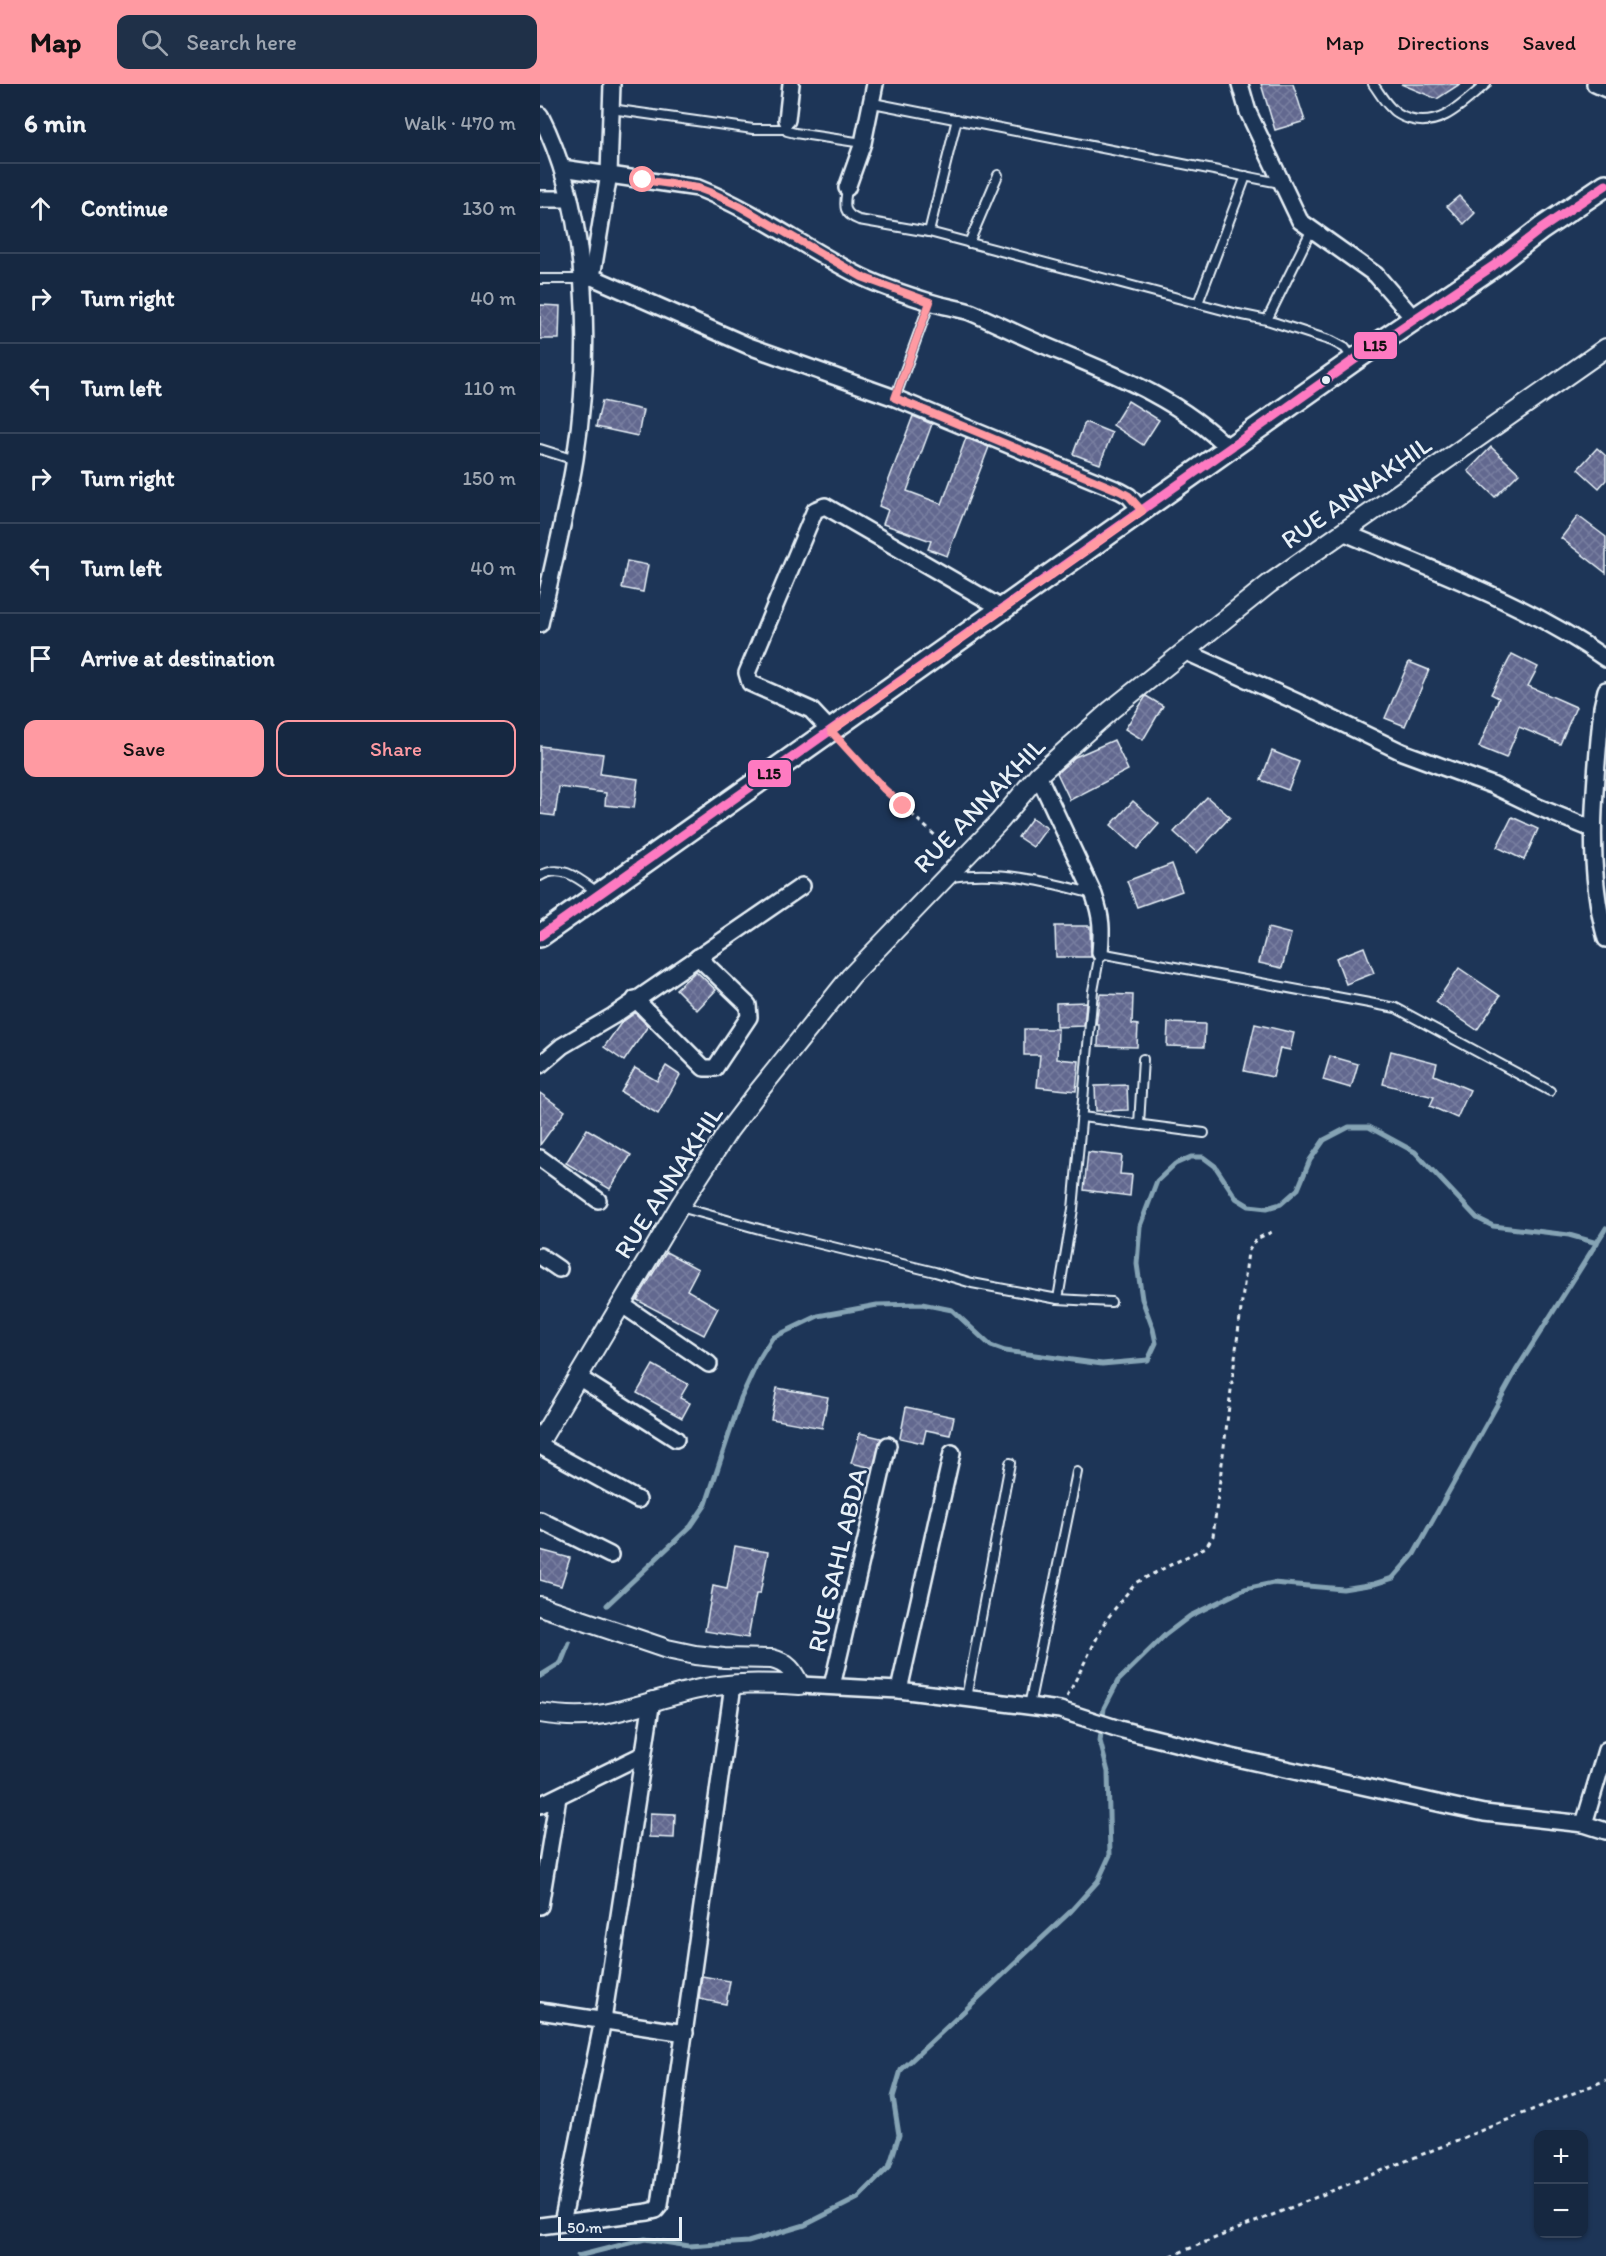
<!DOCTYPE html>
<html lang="en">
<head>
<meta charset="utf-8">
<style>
  :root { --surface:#162841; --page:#1f3048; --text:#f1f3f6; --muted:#9ea6b1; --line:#35445a; --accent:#ff9aa2 }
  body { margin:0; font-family:Itim,sans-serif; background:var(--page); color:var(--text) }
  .controls { position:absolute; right:18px; bottom:18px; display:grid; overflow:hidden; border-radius:12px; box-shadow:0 2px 4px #0004 }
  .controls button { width:54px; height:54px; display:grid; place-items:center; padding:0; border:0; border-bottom:2px solid var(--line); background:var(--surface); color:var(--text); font:30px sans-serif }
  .scale { position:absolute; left:18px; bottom:15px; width:124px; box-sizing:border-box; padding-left:6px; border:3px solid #e8f1f8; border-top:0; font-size:16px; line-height:21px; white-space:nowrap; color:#e8f1f8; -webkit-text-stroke:4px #1d3557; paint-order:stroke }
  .stop { position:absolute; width:18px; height:18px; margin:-14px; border:4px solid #ff9aa2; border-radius:50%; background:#fff }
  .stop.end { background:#ff9aa2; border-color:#fff; box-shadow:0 2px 6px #0008 }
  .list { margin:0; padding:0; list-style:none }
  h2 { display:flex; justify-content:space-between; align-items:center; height:78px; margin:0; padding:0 24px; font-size:26px }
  h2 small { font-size:20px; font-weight:400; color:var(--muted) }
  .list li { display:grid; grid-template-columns:39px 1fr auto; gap:18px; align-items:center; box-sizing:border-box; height:90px; padding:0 24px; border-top:2px solid var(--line) }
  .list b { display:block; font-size:22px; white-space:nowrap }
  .list em { font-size:20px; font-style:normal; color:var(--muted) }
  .actions { display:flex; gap:12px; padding:18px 24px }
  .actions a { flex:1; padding:14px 0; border:2px solid var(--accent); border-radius:12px; text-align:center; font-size:21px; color:var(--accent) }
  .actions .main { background:var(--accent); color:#111 }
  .icon { flex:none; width:33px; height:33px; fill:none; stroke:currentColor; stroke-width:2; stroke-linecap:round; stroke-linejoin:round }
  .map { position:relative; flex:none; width:1066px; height:2172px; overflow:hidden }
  header { display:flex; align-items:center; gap:36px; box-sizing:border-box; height:84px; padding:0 30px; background:var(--accent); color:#111 }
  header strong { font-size:28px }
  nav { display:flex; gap:33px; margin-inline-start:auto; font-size:21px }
  .search { width:420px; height:54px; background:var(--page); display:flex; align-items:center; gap:15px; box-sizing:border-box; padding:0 21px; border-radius:12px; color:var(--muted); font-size:22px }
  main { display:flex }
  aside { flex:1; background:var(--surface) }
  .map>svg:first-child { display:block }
</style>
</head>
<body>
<header>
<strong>Map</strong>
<div class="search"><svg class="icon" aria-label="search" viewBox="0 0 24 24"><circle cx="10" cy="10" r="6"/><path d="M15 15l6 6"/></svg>Search here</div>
<nav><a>Map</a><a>Directions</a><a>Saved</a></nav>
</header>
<main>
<aside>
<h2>6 min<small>Walk · 470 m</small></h2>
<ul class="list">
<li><svg class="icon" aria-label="ahead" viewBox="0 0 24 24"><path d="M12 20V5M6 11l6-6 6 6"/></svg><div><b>Continue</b></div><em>130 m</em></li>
<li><svg class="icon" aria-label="right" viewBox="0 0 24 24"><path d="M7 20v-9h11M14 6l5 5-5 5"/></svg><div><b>Turn right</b></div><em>40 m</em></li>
<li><svg class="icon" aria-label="left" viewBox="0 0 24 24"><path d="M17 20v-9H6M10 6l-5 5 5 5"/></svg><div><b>Turn left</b></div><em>110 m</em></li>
<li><svg class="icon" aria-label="right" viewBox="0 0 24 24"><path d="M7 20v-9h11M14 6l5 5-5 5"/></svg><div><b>Turn right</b></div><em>150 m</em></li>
<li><svg class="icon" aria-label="left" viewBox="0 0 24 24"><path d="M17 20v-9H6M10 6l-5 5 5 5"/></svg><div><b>Turn left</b></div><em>40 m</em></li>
<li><svg class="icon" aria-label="arrive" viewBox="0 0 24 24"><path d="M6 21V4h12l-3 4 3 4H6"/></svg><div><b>Arrive at destination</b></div></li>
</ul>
<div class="actions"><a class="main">Save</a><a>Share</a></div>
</aside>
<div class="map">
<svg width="1066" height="2172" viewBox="0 0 1066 2172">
  <defs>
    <pattern id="building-cross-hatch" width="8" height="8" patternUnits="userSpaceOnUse" patternTransform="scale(1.5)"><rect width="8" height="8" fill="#62688f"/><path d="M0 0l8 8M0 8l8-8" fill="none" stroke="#787ea0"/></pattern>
  </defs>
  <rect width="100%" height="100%" fill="#1d3557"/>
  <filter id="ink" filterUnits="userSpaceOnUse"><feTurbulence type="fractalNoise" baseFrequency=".0167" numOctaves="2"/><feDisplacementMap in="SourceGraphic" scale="12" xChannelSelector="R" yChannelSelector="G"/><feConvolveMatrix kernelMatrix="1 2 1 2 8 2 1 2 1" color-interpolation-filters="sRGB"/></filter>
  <g filter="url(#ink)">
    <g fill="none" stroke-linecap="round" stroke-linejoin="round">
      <g stroke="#85a3b4" stroke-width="5">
        <polyline points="67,1521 151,1442 166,1420 201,1314 218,1277 232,1254 278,1232 337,1221 382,1220 412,1226 451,1262 465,1267 562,1280 608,1276 616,1259 613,1245 602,1215 597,1180 600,1142 617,1097 635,1080 651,1073 663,1073 675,1082 696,1114 709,1122 727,1124 741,1120 758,1105 770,1076 784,1056 809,1043 829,1043 875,1068 937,1134 953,1142 1029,1151 1057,1159"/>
        <polyline points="0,1592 21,1579 29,1559"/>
        <polyline points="38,2172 105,2155 149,2162 208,2158 265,2141 318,2114 349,2083 359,2051 353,2013 361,1986 530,1828 558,1797 570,1771 568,1688 560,1657 564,1624 578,1597 625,1551 650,1532 705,1505 733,1499 803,1505 834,1500 853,1494 874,1470 977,1285 1066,1144"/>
      </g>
    </g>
    <g fill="url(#building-cross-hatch)" stroke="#e8f1f8" stroke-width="1.5">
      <polygon points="721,0 753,0 765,37 735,46"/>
      <polygon points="861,0 920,0 897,15"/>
      <polygon points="919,112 935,129 924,140 907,122"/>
      <polygon points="0,221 20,222 19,255 0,255"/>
      <polygon points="62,317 103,326 98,352 56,343"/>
      <polygon points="588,317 619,336 603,361 573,341"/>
      <polygon points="373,332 392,340 367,407 402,420 426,354 449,363 407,472 388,465 391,457 343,440 348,426 339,422"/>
      <polygon points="545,338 572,349 560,380 533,370"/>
      <polygon points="951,363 979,389 955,413 928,387"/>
      <polygon points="1057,364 1066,372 1066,396 1059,404 1038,385"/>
      <polygon points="1038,432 1066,453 1066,489 1021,454"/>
      <polygon points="87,477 108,481 103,508 82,504"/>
      <polygon points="972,570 998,583 988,602 1036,623 1020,660 979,643 966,674 939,663 959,614 951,610"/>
      <polygon points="869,578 889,586 865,642 845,634"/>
      <polygon points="606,612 623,622 603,656 585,645"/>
      <polygon points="574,656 588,686 530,716 517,689 535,673"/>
      <polygon points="0,662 63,670 60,690 98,695 94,724 65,721 66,709 19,703 15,732 0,730"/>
      <polygon points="732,667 759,678 748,706 721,696"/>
      <polygon points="667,713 690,733 657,769 634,748"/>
      <polygon points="593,717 619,740 597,765 571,741"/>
      <polygon points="972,733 998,745 984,776 957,763"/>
      <polygon points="492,734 507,744 493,763 478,753"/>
      <polygon points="632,780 642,807 597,823 587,797"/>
      <polygon points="515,842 550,842 551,873 516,873"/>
      <polygon points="728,844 751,850 742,884 719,879"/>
      <polygon points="824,863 834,889 806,900 796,874"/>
      <polygon points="919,884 960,912 937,946 896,918"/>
      <polygon points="156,887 176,906 157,926 136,905"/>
      <polygon points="560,910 593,911 592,940 598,941 597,963 558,962 559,941 556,941"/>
      <polygon points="546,918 544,942 516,943 516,919"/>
      <polygon points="95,929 108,942 84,977 64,963 81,939"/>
      <polygon points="628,939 665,940 664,963 627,962"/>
      <polygon points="715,940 754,949 750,966 740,964 733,993 704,987"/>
      <polygon points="484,945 518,945 517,975 539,977 536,1007 497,1003 500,971 484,971"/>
      <polygon points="851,967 897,979 894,991 930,1006 917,1034 890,1022 894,1013 843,1000"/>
      <polygon points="790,972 818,980 811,1004 783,996"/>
      <polygon points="126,982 140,991 118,1030 81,1008 95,984 117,997"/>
      <polygon points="587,1001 588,1026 556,1027 555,1002"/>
      <polygon points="0,1009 25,1027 0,1061"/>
      <polygon points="47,1045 91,1071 70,1105 26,1079"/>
      <polygon points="548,1068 582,1072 580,1090 592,1091 590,1112 544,1106"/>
      <polygon points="126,1168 158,1185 147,1206 178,1224 164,1251 97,1216"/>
      <polygon points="113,1281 148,1300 140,1314 150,1319 142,1334 97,1309"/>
      <polygon points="237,1304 288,1313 282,1344 231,1335"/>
      <polygon points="366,1323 414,1333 410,1351 386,1346 383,1359 360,1354"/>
      <polygon points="320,1349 341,1354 333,1384 311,1379"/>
      <polygon points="195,1462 228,1468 220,1510 216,1510 208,1554 165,1547 173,1502 187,1505"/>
      <polygon points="0,1466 30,1474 21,1502 0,1496"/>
      <polygon points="110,1729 135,1730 134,1754 109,1753"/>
      <polygon points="162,1892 190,1897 186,1920 159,1915"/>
    </g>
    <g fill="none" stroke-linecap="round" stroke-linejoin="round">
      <g stroke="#e8f1f8" stroke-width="12">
        <g id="service">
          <path d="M833,0c6,8 10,16 17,23 5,6 12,10 19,12 32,10 55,-17 77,-35"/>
          <polyline points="333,19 740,99"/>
          <polyline points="71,25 213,45 246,45"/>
          <polyline points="246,43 247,47 255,49 323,59"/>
          <path d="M307,104c-2,16 -6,25 12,32l70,12 309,82 29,6 65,21 13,7 8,11"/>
          <polyline points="389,148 417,35"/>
          <polyline points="429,159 458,91"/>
          <polyline points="0,195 42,195"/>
          <polyline points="658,219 706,92"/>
          <polyline points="727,236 771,147"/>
          <polyline points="355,314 390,218"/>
          <polyline points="0,365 35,376"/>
          <path d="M0,792c22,-13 39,3 57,16"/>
          <path d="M411,793c48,-7 96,4 142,17"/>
          <polyline points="542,1033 664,1049"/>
          <polyline points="599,1040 603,975"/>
          <polyline points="140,1123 223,1146 395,1188 432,1199 518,1215 571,1218"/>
          <polyline points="518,1215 533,1125 553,907 560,869 856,924 1010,1007"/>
          <polyline points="426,1614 470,1379"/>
          <polyline points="489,1622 537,1388"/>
        </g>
      </g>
      <g stroke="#e8f1f8" stroke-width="20">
        <g id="minor">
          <polyline points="700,0 708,28 760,137 836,191 875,236"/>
          <polyline points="1055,0 1066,5"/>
          <path d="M0,31c50,98 52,236 35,344 -9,55 -23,110 -35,165"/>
          <polyline points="247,36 251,0"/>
          <path d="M22,84l136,20c58,23 108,61 164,89 21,10 45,18 68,25 13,4 27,6 40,10 24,10 47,22 71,32 67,28 136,52 189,106"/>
          <polyline points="307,104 323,59 335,0"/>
          <polyline points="0,115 30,115"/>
          <polyline points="52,193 209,262 355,314 580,407 589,412 602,427"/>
          <polyline points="42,195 52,193 69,90 72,0"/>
          <path d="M803,448c89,38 184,71 263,127"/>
          <polyline points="644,567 764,621 862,668 952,701 998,723 1052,745"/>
          <path d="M1066,606l-4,17c-7,77 -17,156 4,232"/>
          <polyline points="291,647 271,626 210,599 207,589 275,426 285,422 463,525"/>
          <path d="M498,691l56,120c8,23 8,34 6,58"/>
          <polyline points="95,915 164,984 175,984 209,933 208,921 158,873"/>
          <polyline points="0,981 22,962 73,932 262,802"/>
          <polyline points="0,1074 58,1116"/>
          <polyline points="0,1172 19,1185"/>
          <polyline points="81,1220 169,1280"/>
          <polyline points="38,1293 136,1355"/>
          <polyline points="0,1362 98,1416"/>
          <polyline points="0,1436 70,1471"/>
          <polyline points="260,1601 359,1606 520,1626 579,1645 687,1672 911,1722 944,1729 1044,1740 1066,1747"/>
          <polyline points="292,1602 348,1361"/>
          <polyline points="359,1606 412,1369"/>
          <polyline points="0,1721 102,1671"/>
          <polyline points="1044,1740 1066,1666"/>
          <polyline points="0,1822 18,1713"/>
          <polyline points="0,1927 145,1949"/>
          <polyline points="22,2139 63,1936 112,1616"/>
          <polyline points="0,2142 108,2128 116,2126 120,2121 193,1601"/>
        </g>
      </g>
      <g stroke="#e8f1f8" stroke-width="22">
        <g id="tertiary">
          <polyline points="0,1357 139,1123 189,1046 218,1008 311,892 460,737 498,691 571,626 729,500 1066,264"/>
          <path d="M0,1522l127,43 28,6 29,3 48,1c16,4 21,12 28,26 -34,-2 -68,-3 -101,4 -29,6 -57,17 -85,23 -25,6 -50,5 -74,1"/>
        </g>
      </g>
      <g stroke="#e8f1f8" stroke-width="26">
        <polyline id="secondary" points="0,852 814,276 953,182 1001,145 1066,101"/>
      </g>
      <g stroke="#e8f1f8" stroke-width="3" stroke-dasharray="4.5 4.5" stroke-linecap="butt">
        <polyline points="302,659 344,705 411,766"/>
        <polyline points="527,1613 566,1536 595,1499 666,1463 673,1452 708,1168 716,1155 734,1147"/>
        <polyline points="631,2172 1066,1996"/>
      </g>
      <use href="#service" stroke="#1d3557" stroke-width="8"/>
      <use href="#minor" stroke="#1d3557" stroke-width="15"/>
      <use href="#tertiary" stroke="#1d3557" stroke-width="18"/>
      <use href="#secondary" stroke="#1d3557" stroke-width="21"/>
      <g stroke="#1d3557" stroke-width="14">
        <polyline id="bus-1" points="0,852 814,276 953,182 1001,145 1066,101"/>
      </g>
      <use href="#bus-1" stroke="#fe7ac1" stroke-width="9"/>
    </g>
  </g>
  <g fill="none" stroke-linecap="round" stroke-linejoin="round" filter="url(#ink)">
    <polyline stroke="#ff9aa2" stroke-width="8" points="103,96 158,104 174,110 199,122 322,193 390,218 355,314 580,407 589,412 602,427 291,647 344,705 363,722"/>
  </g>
  <circle fill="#e8f1f8" stroke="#1d3557" stroke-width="2" cx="786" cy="296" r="5"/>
  <g text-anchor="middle" stroke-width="4.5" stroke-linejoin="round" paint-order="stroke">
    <g font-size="26" fill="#e8f1f8" stroke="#1d3557">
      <text transform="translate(816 408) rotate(-35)" y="9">RUE ANNAKHIL</text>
      <text transform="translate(439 721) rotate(-46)" y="9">RUE ANNAKHIL</text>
      <text transform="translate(128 1098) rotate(-57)" y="9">RUE ANNAKHIL</text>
      <text transform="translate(297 1476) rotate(-77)" y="9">RUE SAHL ABDA</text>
    </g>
  </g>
  <g stroke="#1d3557" stroke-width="2">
    <rect x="813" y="247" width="45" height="29" rx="6" fill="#fe7ac1"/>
    <rect x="207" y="675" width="45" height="29" rx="6" fill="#fe7ac1"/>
  </g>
  <g font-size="16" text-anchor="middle" font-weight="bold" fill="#111">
    <text x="835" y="267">L15</text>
    <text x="229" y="695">L15</text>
  </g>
</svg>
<div class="controls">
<button>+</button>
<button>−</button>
</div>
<div class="scale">50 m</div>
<div class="stop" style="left:103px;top:96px"></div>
<div class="stop end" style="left:363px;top:722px"></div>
</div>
</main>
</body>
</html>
